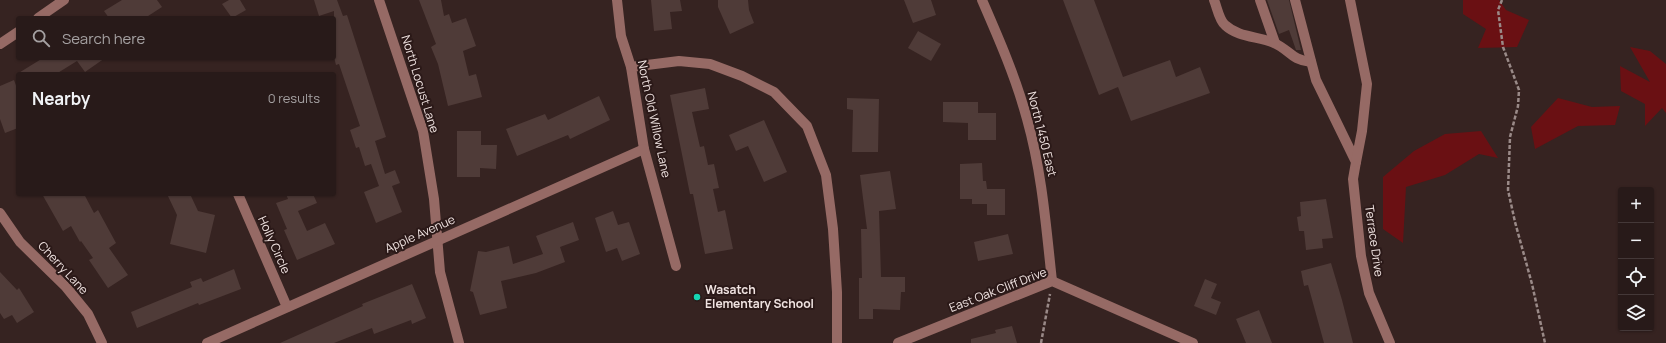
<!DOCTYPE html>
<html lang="en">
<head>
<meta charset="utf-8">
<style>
  :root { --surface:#281a19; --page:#302322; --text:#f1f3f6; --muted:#a5a1a2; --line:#443838 }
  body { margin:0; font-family:Manrope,sans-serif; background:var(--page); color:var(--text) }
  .controls { position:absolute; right:12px; bottom:12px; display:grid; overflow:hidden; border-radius:4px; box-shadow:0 1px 3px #0004 }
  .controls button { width:36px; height:36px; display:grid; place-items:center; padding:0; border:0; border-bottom:1px solid var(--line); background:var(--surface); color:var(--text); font:20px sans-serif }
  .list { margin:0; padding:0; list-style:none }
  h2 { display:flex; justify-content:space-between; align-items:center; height:52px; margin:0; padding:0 16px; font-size:17px }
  h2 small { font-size:13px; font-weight:400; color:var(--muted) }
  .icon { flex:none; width:22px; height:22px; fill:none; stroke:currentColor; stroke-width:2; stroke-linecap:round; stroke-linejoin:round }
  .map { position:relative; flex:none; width:1666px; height:343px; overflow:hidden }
  .search { position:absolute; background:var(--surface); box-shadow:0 1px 3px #0004; left:16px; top:16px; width:320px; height:44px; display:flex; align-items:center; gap:10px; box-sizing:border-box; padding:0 14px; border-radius:4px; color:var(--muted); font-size:15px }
  .panel { position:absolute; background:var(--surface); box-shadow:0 1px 3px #0004; left:16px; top:72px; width:320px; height:124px; border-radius:4px }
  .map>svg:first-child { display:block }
</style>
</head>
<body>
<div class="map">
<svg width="1666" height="343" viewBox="0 0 1666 343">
  <rect width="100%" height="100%" fill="#362321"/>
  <g fill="#6a1013">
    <polygon points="1463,0 1499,0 1506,10 1529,20 1517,47 1478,48 1486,29 1463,14"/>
    <polygon points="1630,47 1650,51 1666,64 1666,113 1662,108 1645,126 1645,104 1621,91 1620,66 1650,82"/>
    <polygon points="1558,98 1592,107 1620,106 1615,125 1578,126 1535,149 1531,127"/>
    <polygon points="1481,131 1498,158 1479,154 1445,175 1406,187 1403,243 1383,229 1383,177 1414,151 1445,134"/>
  </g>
  <g fill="#4f3b38">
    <polygon points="122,0 157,0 162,7 145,18 109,18 104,11"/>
    <polygon points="229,0 240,0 246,10 232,18 222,4"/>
    <polygon points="314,0 337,0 343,16 347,15 386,137 375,141 385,174 395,170 400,183 392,186 402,212 376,223 364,192 379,186 371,164 365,166 359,147 356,148 350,130 360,126 339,64 336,65 334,57 334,11 319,16"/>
    <polygon points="419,0 441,0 444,16 449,14 452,23 466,18 476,46 463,51 469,76 476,74 482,97 448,106 438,64 431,47 436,44"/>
    <polygon points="651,0 680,0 682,11 670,12 672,29 654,31"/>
    <polygon points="718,0 748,0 749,10 754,23 730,34 718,7"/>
    <polygon points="904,0 931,0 936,15 913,23"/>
    <polygon points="1063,0 1094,0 1123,77 1170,60 1176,77 1200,67 1210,93 1131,121 1118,87 1099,95"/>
    <polygon points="1267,0 1289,0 1301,50 1296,50 1289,30 1279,34"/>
    <polygon points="918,31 941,44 931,61 908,48"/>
    <polygon points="43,58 105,58 85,72 77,61 56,74 17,74"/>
    <polygon points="14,80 18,91 18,128 5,133 0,119 0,86"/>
    <polygon points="705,88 709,109 692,112 700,147 704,146 708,165 714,164 719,188 713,189 718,212 725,210 733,249 705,254 693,194 690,194 670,95"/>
    <polygon points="599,96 610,120 570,139 568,135 517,156 506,129 545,114 548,120"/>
    <polygon points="847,98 879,99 878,152 852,152 853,110 847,109"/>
    <polygon points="943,102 978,102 978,113 996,113 996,140 968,140 968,123 943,122"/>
    <polygon points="764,120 787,172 764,182 748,146 736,151 729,135"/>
    <polygon points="457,131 481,131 481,145 497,145 496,169 480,168 480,177 457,177"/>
    <polygon points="982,163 983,181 986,181 987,189 1005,189 1005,215 987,215 987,204 972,204 972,199 960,199 960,164"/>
    <polygon points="890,171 896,209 879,211 881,277 905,277 905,292 901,292 900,310 873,309 873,319 859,319 859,278 862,278 861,229 867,229 860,175"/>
    <polygon points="42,194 84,194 94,213 98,210 116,243 109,248 128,275 108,288 89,260 93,258 81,241 80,242 71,226 63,231"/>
    <polygon points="167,194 190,194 198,211 215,215 206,253 170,244 177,215"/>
    <polygon points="286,194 313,194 317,203 298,211 307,231 325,223 335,244 297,260 284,230 287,229 276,203 288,199"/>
    <polygon points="1326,199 1333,238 1322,239 1323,248 1306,250 1304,231 1299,231 1297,217 1301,216 1300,202"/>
    <polygon points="613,211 618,225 629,222 640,254 622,261 617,248 606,252 595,218"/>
    <polygon points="573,222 579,240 560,247 565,262 536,273 501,281 507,308 480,315 473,292 470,291 478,251 486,252 509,246 513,264 543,254 536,236"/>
    <polygon points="1008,234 1013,254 978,261 974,242"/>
    <polygon points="1331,263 1342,300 1353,343 1324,343 1308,285 1304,286 1301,271"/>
    <polygon points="234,269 241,289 199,305 198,303 137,328 131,312 192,287 190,282 201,278 203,282"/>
    <polygon points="0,272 17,290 19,288 34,312 17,323 12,315 4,319 0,313"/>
    <polygon points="1205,279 1217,284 1211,298 1221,302 1216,315 1194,306"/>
    <polygon points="412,284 426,318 412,324 411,320 374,334 372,328 334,343 280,343 363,306 362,304"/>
    <polygon points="1259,310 1272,343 1246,343 1236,319"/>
    <polygon points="1012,326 1017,343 971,343 971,339 996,333 995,330"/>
  </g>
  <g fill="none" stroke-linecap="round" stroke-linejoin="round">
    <g stroke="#9a8a88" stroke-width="2.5" stroke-dasharray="4 2" stroke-linecap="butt">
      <polyline points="1502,0 1498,10 1503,47 1519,90 1518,106 1510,137 1508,190 1515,222 1532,284 1545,343"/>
      <polyline points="1041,343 1050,294"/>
    </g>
    <g stroke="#966a65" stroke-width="10">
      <polyline points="379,0 423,131 434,199 440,272 459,343"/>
      <polyline points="617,0 621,36 631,67 644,149 676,266"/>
      <path d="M982,0c17,39 34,78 45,119 15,53 19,107 25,162"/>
      <path d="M1214,0c3,7 5,20 11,25 14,13 33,11 49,18 16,7 17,17 37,19"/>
      <polyline points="1260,0 1275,43"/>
      <polyline points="1295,0 1316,80 1356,162 1353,179 1361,256 1369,293 1390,343"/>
      <polyline points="1350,0 1367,84 1362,131 1356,162"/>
      <polyline points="38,18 64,0"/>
      <polyline points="0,44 18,32"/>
      <polyline points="631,67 679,61 710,64 742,76 774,92 807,126 826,175 833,229 837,292 837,343"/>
      <polyline points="238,194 287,307"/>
      <polyline points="0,213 20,242 66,287 88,314 102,343"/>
      <polyline points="207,343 644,149"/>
      <polyline points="898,343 1052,281 1193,343"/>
    </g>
  </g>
  <circle fill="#15d5b3" stroke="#2b1918" stroke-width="1.5" cx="697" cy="297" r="4"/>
  <g text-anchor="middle" stroke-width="4" stroke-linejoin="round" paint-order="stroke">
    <g font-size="12" fill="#f0e3e1" stroke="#2b1918">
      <text transform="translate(420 84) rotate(73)" y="4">North Locust Lane</text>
      <text transform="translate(654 119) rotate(78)" y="4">North Old Willow Lane</text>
      <text transform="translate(1042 134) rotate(76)" y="4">North 1450 East</text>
      <text transform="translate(420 234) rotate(-24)" y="4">Apple Avenue</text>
      <text transform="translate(1374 241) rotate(82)" y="4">Terrace Drive</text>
      <text transform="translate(274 245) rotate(66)" y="4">Holly Circle</text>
      <text transform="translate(63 268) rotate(47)" y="4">Cherry Lane</text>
      <text transform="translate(998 290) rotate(-21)" y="4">East Oak Cliff Drive</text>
    </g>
    <g font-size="12" font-weight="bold" fill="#f0e3e1" stroke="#2b1918" text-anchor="start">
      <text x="705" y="294">Wasatch<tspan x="705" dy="14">Elementary School</tspan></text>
    </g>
  </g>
</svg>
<div class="controls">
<button>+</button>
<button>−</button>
<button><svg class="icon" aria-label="locate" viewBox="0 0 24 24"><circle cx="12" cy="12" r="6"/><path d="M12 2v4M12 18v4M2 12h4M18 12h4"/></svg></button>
<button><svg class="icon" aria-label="layers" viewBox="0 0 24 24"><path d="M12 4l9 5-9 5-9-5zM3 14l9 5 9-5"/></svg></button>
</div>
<div class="search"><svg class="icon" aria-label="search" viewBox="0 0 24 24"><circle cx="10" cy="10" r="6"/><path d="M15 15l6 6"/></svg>Search here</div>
<section class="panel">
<h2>Nearby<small>0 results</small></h2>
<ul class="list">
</ul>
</section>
</div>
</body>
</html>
